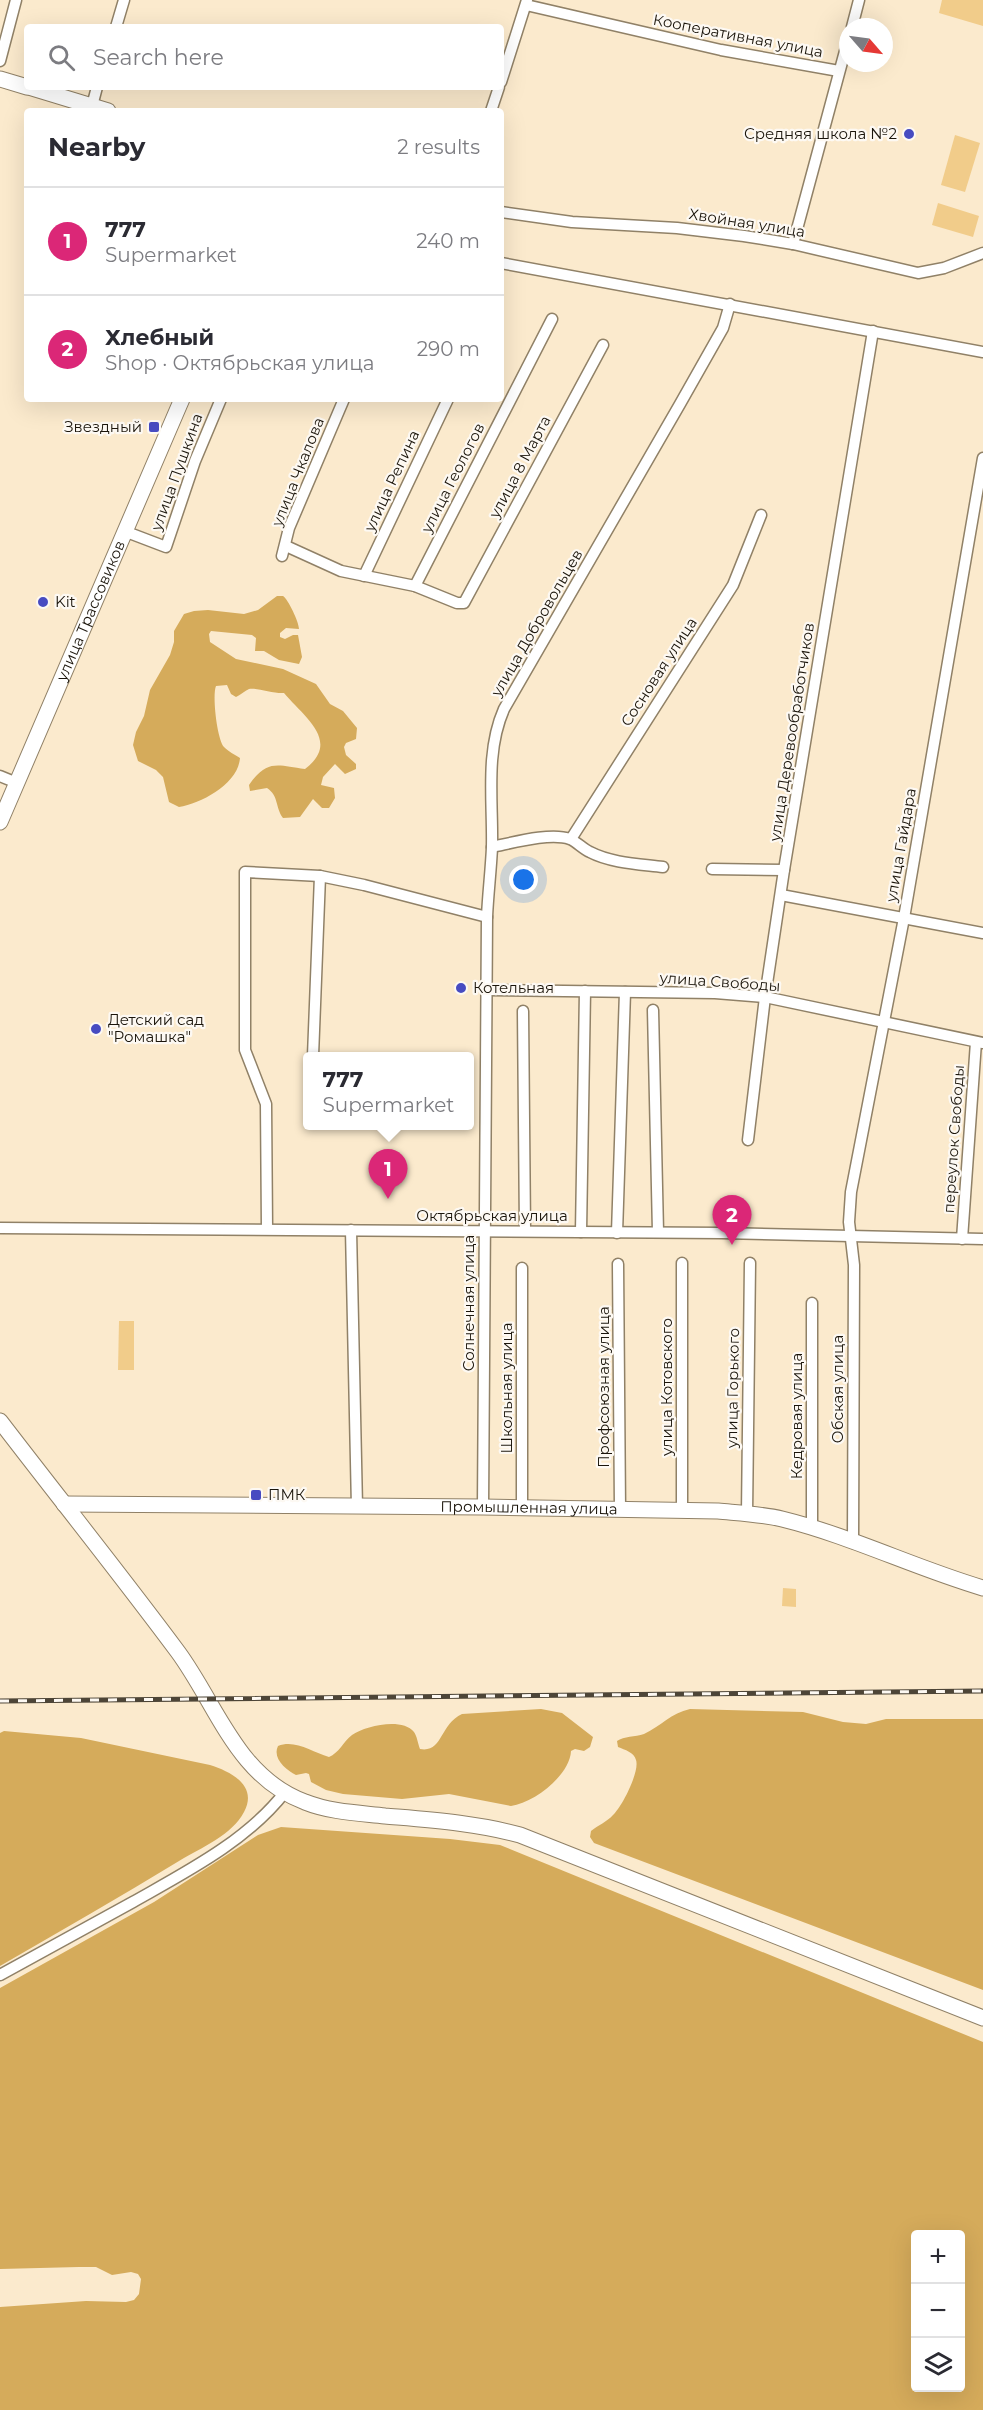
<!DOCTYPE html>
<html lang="en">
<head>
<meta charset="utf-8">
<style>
  :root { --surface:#fff; --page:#f7f7f7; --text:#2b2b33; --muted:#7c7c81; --line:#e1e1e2; --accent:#db2777 }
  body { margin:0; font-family:Montserrat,sans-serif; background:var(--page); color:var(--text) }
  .controls { position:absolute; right:18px; bottom:18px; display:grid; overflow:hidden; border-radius:6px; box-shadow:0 6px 24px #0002 }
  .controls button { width:54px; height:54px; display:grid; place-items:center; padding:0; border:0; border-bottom:2px solid var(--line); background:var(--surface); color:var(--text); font:30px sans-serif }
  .compass { position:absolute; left:839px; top:18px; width:54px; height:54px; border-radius:50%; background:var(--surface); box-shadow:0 6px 24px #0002; rotate:118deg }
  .you { position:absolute; left:524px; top:880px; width:21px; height:21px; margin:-15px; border:4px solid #fff; border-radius:50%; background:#1a73e8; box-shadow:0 0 0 9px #1a73e833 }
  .badge { display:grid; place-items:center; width:39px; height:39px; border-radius:50%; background:var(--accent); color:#fff; font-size:20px; font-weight:700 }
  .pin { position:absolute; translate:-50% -50px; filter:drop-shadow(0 2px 3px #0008) }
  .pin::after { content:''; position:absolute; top:32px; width:21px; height:18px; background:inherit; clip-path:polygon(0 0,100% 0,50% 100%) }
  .popup { position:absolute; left:303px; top:1052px; width:171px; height:78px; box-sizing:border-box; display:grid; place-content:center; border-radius:6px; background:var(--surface); filter:drop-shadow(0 2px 4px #0005); font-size:20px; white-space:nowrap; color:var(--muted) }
  .popup b { font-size:22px; color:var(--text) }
  .popup::after { content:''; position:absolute; left:50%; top:100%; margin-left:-12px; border:12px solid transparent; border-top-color:var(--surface) }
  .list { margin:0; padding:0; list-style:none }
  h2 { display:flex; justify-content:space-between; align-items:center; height:78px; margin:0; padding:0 24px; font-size:26px }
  h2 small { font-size:20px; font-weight:400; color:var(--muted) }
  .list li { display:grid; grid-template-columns:39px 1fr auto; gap:18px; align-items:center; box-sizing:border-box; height:108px; padding:0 24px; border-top:2px solid var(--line) }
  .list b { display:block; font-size:22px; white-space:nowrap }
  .list p { margin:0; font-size:20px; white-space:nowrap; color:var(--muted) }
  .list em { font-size:20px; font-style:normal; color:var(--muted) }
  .icon { flex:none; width:33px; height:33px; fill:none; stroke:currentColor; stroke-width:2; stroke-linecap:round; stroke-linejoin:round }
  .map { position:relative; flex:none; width:983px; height:2410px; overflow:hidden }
  .search { position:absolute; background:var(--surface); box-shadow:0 6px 24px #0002; left:24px; top:24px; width:480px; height:66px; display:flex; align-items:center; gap:15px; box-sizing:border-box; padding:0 21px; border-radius:6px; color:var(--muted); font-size:22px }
  .panel { position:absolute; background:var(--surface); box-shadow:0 6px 24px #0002; left:24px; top:108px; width:480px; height:294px; border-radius:6px }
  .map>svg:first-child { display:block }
</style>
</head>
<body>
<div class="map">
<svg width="983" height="2410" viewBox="0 0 983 2410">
  <rect width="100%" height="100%" fill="#fbeacd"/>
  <g fill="#f1cc8a">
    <polygon points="942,0 983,0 983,26 939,13"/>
    <polygon points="955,135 980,143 965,192 941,185"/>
    <polygon points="938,203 979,216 973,237 932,225"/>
    <polygon points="119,1321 134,1321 134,1370 118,1370"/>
    <polygon points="783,1588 796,1589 796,1607 782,1606"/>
  </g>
  <g fill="#d5ab5b" fill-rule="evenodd">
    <path d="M277,596h6c5,3 16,26 16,33l-13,-1 -6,5v4l5,2 8,-4h5l4,22 -3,7 -20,-4 -15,-9h-9l1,-13 -4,-3 -41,-4 -2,3 1,8 26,17 47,10 33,15 14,20 13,7 14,17 -1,11 -10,4 -2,4 2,8 10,9v5l-11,5 -10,-10 -12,13 -2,8 13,3 1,10 -6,10h-7l-9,-9 -13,18 -17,1c-8,-11 -4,-22 -16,-30l-17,3 -1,-6c18,-26 28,-20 56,-16 37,-28 -2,-53 -21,-76 -10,1 -29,-6 -35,-4 -4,2 -9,6 -13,8l-5,-3 -4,-9 -11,1c-4,9 1,53 8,61 4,4 11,8 16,11 -2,26 -38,45 -61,49l-10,-5 -6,-25 -7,-7 -18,-9 -5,-16 3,-13 8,-16 6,-26 20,-35 4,-13v-11l10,-17 10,-3 14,-1 36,4 14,-4z"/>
    <path d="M541,1709l21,4 31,24 -3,10 -6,4 -9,-2 -4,2c-1,24 -37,52 -60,55l-62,-12 -47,5 -59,-5 -17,-4 -15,-8 -2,-8 -3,-1 -10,2c-10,-5 -24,-17 -18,-29 17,-7 34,6 51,11 10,-4 14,-15 23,-22 13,-9 50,-18 62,-3 3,4 4,12 6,17 23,4 19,-24 42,-35z"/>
    <path d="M690,1709l113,3 40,10 23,2 20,-5h97v271l-389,-147 -4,-6 1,-6c7,-6 16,-9 22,-16 9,-8 27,-44 23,-55 -2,-8 -11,-10 -18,-13l-1,-6c7,-5 18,-4 27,-7 17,-8 27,-21 46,-25z"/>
    <path d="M4,1731l77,7 129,27c22,7 48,21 34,47 -12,23 -43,36 -65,49 -59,36 -119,70 -179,105v-233z"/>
    <path d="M281,1827l169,12 50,6 483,197v368h-983v-103l86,-6 40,1 8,-2 5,-6 2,-15 -3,-5 -7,-2 -19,3 -16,-8h-17l-79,2v-281l154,-86 104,-67zM960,2234v154h-44v-154z"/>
  </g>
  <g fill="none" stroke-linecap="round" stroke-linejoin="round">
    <g stroke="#908167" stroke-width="13">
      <g id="street">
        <polyline points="526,5 721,50 839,71"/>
        <polyline points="116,27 124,0"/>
        <polyline points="852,27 859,0"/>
        <polyline points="0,61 16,0"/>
        <polyline points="501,82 527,0"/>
        <polyline points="92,106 97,87"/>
        <polyline points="491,111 499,87"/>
        <polyline points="501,212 572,222 677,228 744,236 793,244 918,273 944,268 983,253"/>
        <polyline points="793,244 848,40"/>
        <polyline points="501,263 983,352"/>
        <polyline points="124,531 166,547 195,461 221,399"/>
        <polyline points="286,546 341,571 415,586 457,603 464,603 603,345"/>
        <polyline points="282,556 289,528 344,399"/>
        <polyline points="364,576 448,399"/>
        <polyline points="415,586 552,319"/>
        <polyline points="0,776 17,783"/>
        <polyline points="571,839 733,585 761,515"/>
        <path d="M492,847c20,-4 58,-15 78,-8 7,3 13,10 20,13 21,11 49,12 73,15"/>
        <polyline points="712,869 784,870"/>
        <polyline points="781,895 983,933"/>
        <polyline points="487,990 715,993 765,997 983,1043"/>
        <polyline points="653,1010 658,1232"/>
        <polyline points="523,1011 525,1231"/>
        <polyline points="313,1056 320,876"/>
        <polyline points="748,1140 765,997 784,870 873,331"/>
        <polyline points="0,1228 722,1233 983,1239"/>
        <polyline points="267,1229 266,1104 245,1050 245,872 320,876 364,885 487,917"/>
        <polyline points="351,1230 357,1507"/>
        <polyline points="581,1232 585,991"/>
        <polyline points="617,1233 625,992"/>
        <polyline points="962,1239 976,1042"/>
        <polyline points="682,1263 682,1511"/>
        <polyline points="618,1264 620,1509"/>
        <polyline points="522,1268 522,1508"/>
        <path d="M483,1507l4,-590c1,-23 4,-47 5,-70 1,-46 -7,-95 12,-138l176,-305 43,-76 7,-24"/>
        <polyline points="747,1514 750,1263"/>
        <polyline points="812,1528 812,1303"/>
        <polyline points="853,1543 854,1265 849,1222 851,1192 904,918 983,458"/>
        <path d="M0,1975c44,-24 89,-49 133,-73 53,-30 114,-61 152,-110"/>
      </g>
    </g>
    <g stroke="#908167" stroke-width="17">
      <g id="secondary">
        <polyline points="0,79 27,87"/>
        <polyline points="29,87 108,111"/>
        <path id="s1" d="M0,822l182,-423"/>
        <path d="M0,1421c59,77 120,153 178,231 39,53 59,125 127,150 25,10 53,11 80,14 46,4 91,7 135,19l463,183"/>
        <path id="s2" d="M64,1504l419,3 235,4c21,2 43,3 64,8 69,17 133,49 201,69"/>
      </g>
    </g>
    <use href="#street" stroke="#fff" stroke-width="10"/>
    <use href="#secondary" stroke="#fff" stroke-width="15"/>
    <g stroke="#4d4537" stroke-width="5">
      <polyline id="rail" points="0,1701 983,1691"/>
    </g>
    <use href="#rail" stroke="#fdf9f3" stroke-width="3" stroke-dasharray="9" stroke-linecap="butt"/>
  </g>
  <g fill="#474bc1" stroke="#fdf9f3" stroke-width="2">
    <circle cx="909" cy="134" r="6"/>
    <rect x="148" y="421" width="12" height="12" rx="3"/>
    <circle cx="43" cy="602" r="6"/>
    <circle cx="461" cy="988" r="6"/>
    <circle cx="96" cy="1029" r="6"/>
    <rect x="250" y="1489" width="12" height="12" rx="3"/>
  </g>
  <g text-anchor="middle" stroke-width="4.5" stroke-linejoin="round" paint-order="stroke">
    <g font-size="15" fill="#1b150b" stroke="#fdf9f3">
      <text transform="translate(738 36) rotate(11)" y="5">Кооперативная улица</text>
      <text transform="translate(747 223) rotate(9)" y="5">Хвойная улица</text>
      <text transform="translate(520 467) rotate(-62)" y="5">улица 8 Марта</text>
      <text transform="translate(177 472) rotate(-70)" y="5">улица Пушкина</text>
      <text transform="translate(298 472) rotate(-68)" y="5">улица Чкалова</text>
      <text transform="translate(453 478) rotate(-63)" y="5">улица Геологов</text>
      <text transform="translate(392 481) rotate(-65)" y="5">улица Репина</text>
      <text dy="5" stroke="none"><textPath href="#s1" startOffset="230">улица Трассовиков</textPath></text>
      <text transform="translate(537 623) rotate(-60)" y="5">улица Добровольцев</text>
      <text transform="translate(659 672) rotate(-57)" y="5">Сосновая улица</text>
      <text transform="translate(792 732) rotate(-81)" y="5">улица Деревообработчиков</text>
      <text transform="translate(901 845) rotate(-80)" y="5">улица Гайдара</text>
      <text transform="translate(720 982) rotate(4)" y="5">улица Свободы</text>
      <text transform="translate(954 1139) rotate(-86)" y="5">переулок Свободы</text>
      <text x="492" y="1221">Октябрьская улица</text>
      <text transform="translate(469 1303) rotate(-90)" y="5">Солнечная улица</text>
      <text transform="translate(604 1387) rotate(-90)" y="5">Профсоюзная улица</text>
      <text transform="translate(667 1387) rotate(-90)" y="5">улица Котовского</text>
      <text transform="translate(507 1388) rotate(-90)" y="5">Школьная улица</text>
      <text transform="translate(733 1388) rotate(-89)" y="5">улица Горького</text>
      <text transform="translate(838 1389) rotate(-90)" y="5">Обская улица</text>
      <text transform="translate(797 1416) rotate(-90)" y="5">Кедровая улица</text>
      <text dy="5" stroke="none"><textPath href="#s2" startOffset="465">Промышленная улица</textPath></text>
    </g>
    <g font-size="15" fill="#1b150b" stroke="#fdf9f3" text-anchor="start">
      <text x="897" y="139" text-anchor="end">Средняя школа №2</text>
      <text x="142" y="432" text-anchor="end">Звездный</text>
      <text x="55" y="607">Kit</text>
      <text x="473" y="993">Котельная</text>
      <text x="108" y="1025">Детский сад<tspan x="108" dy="17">"Ромашка"</tspan></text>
      <text x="268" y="1500">ПМК</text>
    </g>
  </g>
</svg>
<div class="controls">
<button>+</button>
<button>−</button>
<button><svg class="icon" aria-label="layers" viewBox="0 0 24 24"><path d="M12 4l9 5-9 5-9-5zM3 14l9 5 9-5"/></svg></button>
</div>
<svg class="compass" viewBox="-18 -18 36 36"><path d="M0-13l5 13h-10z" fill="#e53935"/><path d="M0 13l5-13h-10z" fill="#7c7c81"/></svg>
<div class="you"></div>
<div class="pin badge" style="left:388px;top:1199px">1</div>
<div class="popup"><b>777</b>Supermarket</div>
<div class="pin badge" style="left:732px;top:1245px">2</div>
<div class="search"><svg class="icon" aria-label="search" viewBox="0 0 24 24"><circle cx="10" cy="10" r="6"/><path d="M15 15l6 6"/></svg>Search here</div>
<section class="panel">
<h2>Nearby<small>2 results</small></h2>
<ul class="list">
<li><span class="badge">1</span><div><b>777</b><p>Supermarket</p></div><em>240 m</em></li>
<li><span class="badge">2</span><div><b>Хлебный</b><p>Shop · Октябрьская улица</p></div><em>290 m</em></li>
</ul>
</section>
</div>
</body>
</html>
